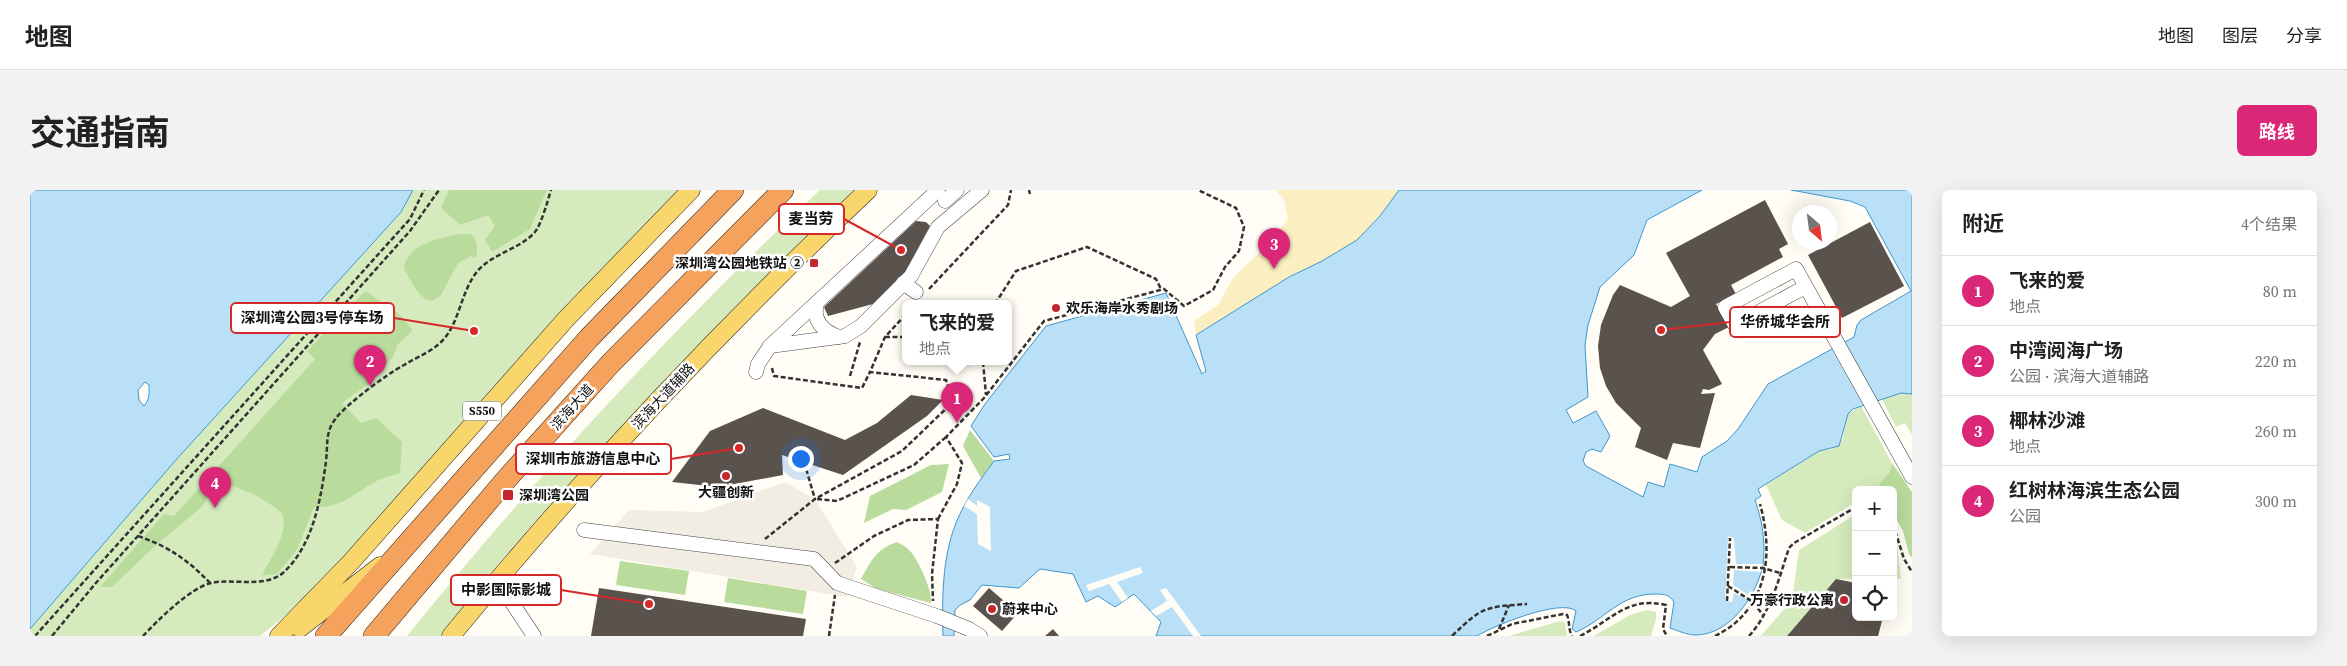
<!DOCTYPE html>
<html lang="zh">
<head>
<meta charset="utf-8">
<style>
  :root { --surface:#fff; --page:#f2f2f2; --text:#222; --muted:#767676; --line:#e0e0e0; --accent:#db2777 }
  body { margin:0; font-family:"Source Serif 4","Noto Sans SC",serif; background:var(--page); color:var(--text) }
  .controls { position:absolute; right:15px; bottom:15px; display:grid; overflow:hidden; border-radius:8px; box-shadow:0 5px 20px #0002 }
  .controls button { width:45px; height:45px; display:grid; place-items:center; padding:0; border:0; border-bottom:1px solid var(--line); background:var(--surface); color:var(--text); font:25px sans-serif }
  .compass { position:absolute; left:1762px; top:15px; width:45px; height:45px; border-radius:50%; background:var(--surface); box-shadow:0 5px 20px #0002; rotate:152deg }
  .you { position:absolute; left:770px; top:268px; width:18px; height:18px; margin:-12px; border:4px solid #fff; border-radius:50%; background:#1a73e8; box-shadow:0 0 0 8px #1a73e833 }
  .badge { display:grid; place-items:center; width:32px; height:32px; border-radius:50%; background:var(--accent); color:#fff; font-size:16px; font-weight:700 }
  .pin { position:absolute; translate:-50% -41px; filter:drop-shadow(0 1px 2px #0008) }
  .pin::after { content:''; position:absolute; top:26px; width:18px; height:15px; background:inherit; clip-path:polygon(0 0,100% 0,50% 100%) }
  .popup { position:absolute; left:872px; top:110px; width:110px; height:65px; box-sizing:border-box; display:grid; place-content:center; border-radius:8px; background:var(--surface); filter:drop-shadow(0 1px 4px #0005); font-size:16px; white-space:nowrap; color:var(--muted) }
  .popup b { font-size:19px; color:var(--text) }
  .popup::after { content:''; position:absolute; left:50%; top:100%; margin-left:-10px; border:10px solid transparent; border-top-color:var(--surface) }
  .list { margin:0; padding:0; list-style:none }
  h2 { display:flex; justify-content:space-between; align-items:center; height:65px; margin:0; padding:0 20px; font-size:21px }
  h2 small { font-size:16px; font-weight:400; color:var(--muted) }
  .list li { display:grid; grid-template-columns:32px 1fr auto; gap:15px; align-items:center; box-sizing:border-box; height:70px; padding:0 20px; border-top:1px solid var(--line) }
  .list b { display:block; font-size:19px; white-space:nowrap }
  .list p { margin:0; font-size:16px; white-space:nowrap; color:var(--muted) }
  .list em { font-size:16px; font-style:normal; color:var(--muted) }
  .icon { flex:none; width:28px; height:28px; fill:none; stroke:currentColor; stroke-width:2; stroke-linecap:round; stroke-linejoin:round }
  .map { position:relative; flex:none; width:1882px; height:446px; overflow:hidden; border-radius:8px }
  header { display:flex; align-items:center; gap:30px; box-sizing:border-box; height:70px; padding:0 25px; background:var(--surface); border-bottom:1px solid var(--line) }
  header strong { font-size:24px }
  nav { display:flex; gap:28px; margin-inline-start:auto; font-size:18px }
  .intro { display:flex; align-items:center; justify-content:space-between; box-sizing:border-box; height:120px; padding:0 30px }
  h1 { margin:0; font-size:35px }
  .button { padding:12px 22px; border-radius:8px; background:var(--accent); color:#fff; font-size:18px; font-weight:700 }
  main { display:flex; gap:30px; padding:0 30px }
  aside { flex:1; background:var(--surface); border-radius:8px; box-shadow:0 5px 20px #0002 }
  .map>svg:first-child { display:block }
</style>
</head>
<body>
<header>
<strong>地图</strong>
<nav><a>地图</a><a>图层</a><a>分享</a></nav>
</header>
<div class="intro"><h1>交通指南</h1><a class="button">路线</a></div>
<main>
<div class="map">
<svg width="1882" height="446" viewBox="0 0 1882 446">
  <rect width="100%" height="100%" fill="#fffdf5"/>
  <g fill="#d5ebbd">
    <polygon points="383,0 651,0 286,401 230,446 0,446 0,439 145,271 371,22"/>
    <path d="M790,0h36c-118,112 -231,230 -339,352 -27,30 -51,63 -76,94h-34c127,-157 265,-307 413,-446z"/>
    <polygon points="1871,203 1882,204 1882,245 1875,233 1866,237 1852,209"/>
    <polygon points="1831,216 1862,273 1861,282 1849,294 1850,300 1826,300 1826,312 1775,343 1752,330 1736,295 1789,261 1804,258 1812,250 1818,224"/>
    <polygon points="1826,324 1826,389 1806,389 1757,446 1731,446 1762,410 1769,360"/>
    <polygon points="1863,345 1867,354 1871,389 1863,389"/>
    <polygon points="1617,420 1626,422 1626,429 1621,446 1564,446 1600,425"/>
    <polygon points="1530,431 1535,433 1537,446 1479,446"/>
  </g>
  <g fill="#b9dc9c">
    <polygon points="419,0 517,0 500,39 462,62 455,50 465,36 458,25 430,35 411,18"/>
    <path d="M430,44h11c7,8 7,13 5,24l-5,-2 -13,7 -17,32 -9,6c-13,-1 -22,-22 -28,-33 3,-24 36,-30 56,-34z"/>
    <path d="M335,101l31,20 17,19 -15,14 -5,13 -23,26 -28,20 19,20 15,-5 26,24 -2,31c-10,3 -21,6 -29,11 -20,12 -31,24 -57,23l-17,43 -20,24 -15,1c10,-20 25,-38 21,-61 -20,-17 -41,-26 -67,-33l-13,25 -47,39 -44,42h-12l64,-73 10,2 141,-157 -8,-8z"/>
    <polygon points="940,240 964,271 951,288 933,256"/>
    <polygon points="1862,273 1882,302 1882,368 1879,364 1873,341 1863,323 1863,300 1850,300 1849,294 1860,282"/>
    <polygon points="919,274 912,302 876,320 863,319 834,333 840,306 901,275"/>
    <path d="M867,352c4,2 10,5 13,9 8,8 23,41 21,52l-54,-14 -16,-10c11,-19 14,-29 36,-37z"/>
    <polygon points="590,371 659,381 655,405 586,395"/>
    <polygon points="698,388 777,401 773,424 694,412"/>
  </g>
  <polygon fill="#fbeec1" points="1246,0 1369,0 1350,26 1327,50 1292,71 1259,87 1166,145 1164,131 1188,115 1203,88 1239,53 1258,29 1254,10"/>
  <polygon fill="#f1ede2" points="755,292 785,309 827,377 817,407 560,364 599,320 673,322"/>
  <g fill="#b9e0f7" stroke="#3f96cf" fill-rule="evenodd">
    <path d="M0,0h383l-12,22 -226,249 -145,168zM115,192l4,3c0,9 1,14 -5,21l-5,-6 -1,-10z"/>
    <path d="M1369,0h303l-55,30 -13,35 -34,32 -12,38 -3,20 3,52 -22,13 7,13 23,-12 14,25 -9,16 -9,-3 -6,3 -3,9 3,5 57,31 5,-15 16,5 6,-23 27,8 5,-15 25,-16 11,-12 30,-45 86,-47 3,-12 4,-5 50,-29 -46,-84 -15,-6 -59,-11h121v204l-11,-1 -48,16 -5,5 -9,32 -20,5 -61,38 3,7 -6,4c7,19 11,44 8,64 -5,30 -33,71 -67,71 -9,0 -17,-4 -26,-7l4,-26c-4,-7 -10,-8 -17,-8 -37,-1 -52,26 -81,38l-4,-3 4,-18c-15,-13 -83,15 -99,25h-321l5,-14 -27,-28 -19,13 -17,-11 -12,6 -13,-28 -33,-5 -21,19 -37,-3 -12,15 -10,5 -5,5 -1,26h-11c-1,-37 -1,-78 13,-113 9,-23 24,-43 38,-62l16,-2 -1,-5 -15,3 -23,-31 14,-22 61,-78 120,-33 36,81 4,-3 -10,-36 93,-58 33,-16 35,-21 23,-24z"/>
  </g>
  <g fill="#fffdf5">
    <polygon points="938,309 947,316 947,310 960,317 961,361 948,354 947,324 934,316"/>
    <polygon points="1698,346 1704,348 1706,374 1733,374 1731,382 1704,380 1703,395 1720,406 1718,410 1704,403 1702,412 1695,411"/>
    <polygon points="1110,377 1113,383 1087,392 1098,408 1092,412 1079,394 1059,401 1056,395"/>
    <polygon points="1136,398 1171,446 1163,446 1142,417 1126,426 1121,421 1137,411 1130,400"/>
  </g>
  <g fill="#5a524d">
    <polygon points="1735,10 1758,54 1749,59 1753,67 1701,95 1706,104 1686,114 1699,137 1685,144 1673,160 1692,194 1679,200 1673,199 1671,204 1685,203 1670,258 1643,253 1637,270 1605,257 1611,238 1586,213 1576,196 1570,178 1568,156 1571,135 1583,105 1590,95 1641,117 1660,106 1636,63"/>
    <polygon points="886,31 896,32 900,36 874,84 843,114 798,126 794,117"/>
    <polygon points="1840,32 1874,96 1812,128 1778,65"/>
    <polygon points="881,205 913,210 897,226 813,285 752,265 753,285 688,297 642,292 680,241 733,218 815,250 847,233"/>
    <polygon points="1806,389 1826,393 1826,427 1853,427 1848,446 1757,446"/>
    <polygon points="569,398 776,429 773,446 561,446"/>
    <polygon points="959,398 988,423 972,441 943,416"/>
    <polygon points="1023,439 1029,446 1015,446"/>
  </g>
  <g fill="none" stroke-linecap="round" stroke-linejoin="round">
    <g stroke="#444" stroke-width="15">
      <g id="minor">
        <polyline points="908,0 740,156 815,146 831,136 881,86 908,37 952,0"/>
        <polyline points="915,11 927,0"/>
        <polyline points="873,93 886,102"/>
        <polyline points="1775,97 1705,135 1695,117 1766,79 1882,287"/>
        <path d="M787,113c-5,17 5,28 22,34"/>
        <polyline points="726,182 728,174 740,156"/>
        <polyline points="554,340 784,369 807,393 907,426 939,439 950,446"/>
        <polyline points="467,390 504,446"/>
      </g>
    </g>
    <g stroke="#222" stroke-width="19">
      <g id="major">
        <polyline points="270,438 350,376"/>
        <polyline points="249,446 321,372 536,129 661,0"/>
        <path d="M421,446c129,-157 269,-306 417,-446"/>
      </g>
    </g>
    <g stroke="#222" stroke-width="22">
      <g id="highway">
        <polyline points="296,446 559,148 703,0"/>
        <polyline points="344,446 474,292 580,174 753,0"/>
      </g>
    </g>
    <g stroke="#333" stroke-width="2.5" stroke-dasharray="5 2.5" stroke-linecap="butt">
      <polyline points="999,0 1000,4"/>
      <polyline points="899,99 978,15 981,0"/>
      <polyline points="965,114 986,81 1057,57 1126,89 1131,99"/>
      <polyline points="855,147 876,147"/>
      <polyline points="953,172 956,205"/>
      <polyline points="742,178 744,186 832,198 840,182"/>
      <polyline points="820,186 830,152"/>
      <polyline points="774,272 785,309"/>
      <polyline points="787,309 807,311 884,275 916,247"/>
      <polyline points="908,329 927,294 932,273 916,247 954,208 1014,131 1134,99 1154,116 1183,100 1195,77 1209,61 1214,37 1206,18 1168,0"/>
      <polyline points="1863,334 1874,369 1882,382"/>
      <path d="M108,346c31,11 49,23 72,47"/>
      <polyline points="735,349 785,309 872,261 923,212 916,190 840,182 855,147 876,124"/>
      <polyline points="805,373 844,346 878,330 908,329 902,384 903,411"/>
      <polyline points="1700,377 1733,378 1750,383"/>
      <polyline points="1698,396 1723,412 1733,425"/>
      <polyline points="1697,411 1700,348"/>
      <polyline points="1469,439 1479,415"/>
      <polyline points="5,446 380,29 394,0"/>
      <polyline points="22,446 65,394 380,41 409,0"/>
      <path d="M113,446c14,-15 47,-48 68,-53 23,-5 54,6 73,-11 29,-27 37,-73 42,-111 2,-17 -1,-29 10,-43 13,-16 50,-43 68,-53 13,-8 25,-12 36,-22 19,-17 20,-49 36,-70 14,-19 43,-23 59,-41 6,-7 13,-32 16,-42"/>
      <polyline points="799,446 805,405"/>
      <path d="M1422,446c31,-30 33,-29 75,-32"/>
      <path d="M1457,446l25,-12 51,-10 4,1c3,7 1,14 5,21"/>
      <path d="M1550,446c32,-16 47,-40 86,-31l-3,24 4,7"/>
      <path d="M1685,446c53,-26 59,-82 45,-132"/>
      <path d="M1719,446c22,-24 30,-58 40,-88l5,-5 62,-36"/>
    </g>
    <use href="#minor" stroke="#fff" stroke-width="14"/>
    <use href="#major" stroke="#f9d66b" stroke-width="18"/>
    <use href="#highway" stroke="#f5a25d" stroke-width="21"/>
  </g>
  <g fill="#c4262e" stroke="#fff" stroke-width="2">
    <rect x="779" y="68" width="10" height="10" rx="2.5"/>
    <circle cx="1026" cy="118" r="5"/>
    <circle cx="696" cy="286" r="5"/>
    <rect x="472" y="299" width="12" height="12" rx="2.5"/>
    <circle cx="1814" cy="410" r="5"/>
    <circle cx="962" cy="419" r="5"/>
  </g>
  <g text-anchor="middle" stroke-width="5" stroke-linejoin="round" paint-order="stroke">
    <rect fill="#fff" stroke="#585858" stroke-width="1" x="433" y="211.5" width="38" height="19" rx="4"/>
    <g font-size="12" font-weight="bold" fill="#111">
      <text x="452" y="225">S550</text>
    </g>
    <g font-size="14" font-weight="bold" fill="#111" stroke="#fff" text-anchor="start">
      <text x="774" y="78" text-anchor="end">深圳湾公园地铁站 ②</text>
      <text x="1036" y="123">欢乐海岸水秀剧场</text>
      <text x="696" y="307" text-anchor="middle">大疆创新</text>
      <text x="489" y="310">深圳湾公园</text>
      <text x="1804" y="415" text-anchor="end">万豪行政公寓</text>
      <text x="972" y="424">蔚来中心</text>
    </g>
    <g font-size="14" fill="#111" stroke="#fff">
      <text transform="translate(633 206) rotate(-47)" y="5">滨海大道辅路</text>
      <text transform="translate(542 217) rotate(-48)" y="5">滨海大道</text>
    </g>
  </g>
  <path fill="none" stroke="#d62828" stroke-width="2" d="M871 60L814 29M444 141L364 128M1631 140L1700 132M709 258L641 269M619 414L531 400"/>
  <g fill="#d62828" stroke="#fff" stroke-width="2">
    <circle cx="871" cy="60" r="5"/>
    <circle cx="444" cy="141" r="5"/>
    <circle cx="1631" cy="140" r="5"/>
    <circle cx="709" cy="258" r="5"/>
    <circle cx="619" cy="414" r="5"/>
  </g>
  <g fill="#fff" stroke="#d62828" stroke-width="2">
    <rect x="749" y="14" width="65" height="30" rx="5"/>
    <rect x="201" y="113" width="163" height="30" rx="5"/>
    <rect x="1700" y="117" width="110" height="30" rx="5"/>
    <rect x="486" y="254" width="155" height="30" rx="5"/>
    <rect x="421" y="385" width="110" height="30" rx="5"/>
  </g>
  <g font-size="15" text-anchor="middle" font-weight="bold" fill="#111">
    <text x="781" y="34">麦当劳</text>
    <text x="282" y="133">深圳湾公园3号停车场</text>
    <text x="1755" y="137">华侨城华会所</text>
    <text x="563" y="274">深圳市旅游信息中心</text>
    <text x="476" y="405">中影国际影城</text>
  </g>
</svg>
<div class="controls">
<button>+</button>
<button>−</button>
<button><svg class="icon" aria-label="locate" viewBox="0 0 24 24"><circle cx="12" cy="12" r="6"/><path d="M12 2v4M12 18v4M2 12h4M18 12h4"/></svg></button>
</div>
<svg class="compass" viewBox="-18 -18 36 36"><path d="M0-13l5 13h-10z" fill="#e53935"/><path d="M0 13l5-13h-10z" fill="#767676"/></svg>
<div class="you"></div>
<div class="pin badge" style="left:927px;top:233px">1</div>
<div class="popup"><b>飞来的爱</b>地点</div>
<div class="pin badge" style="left:340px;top:196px">2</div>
<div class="pin badge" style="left:1244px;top:79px">3</div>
<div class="pin badge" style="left:185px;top:318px">4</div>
</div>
<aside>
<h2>附近<small>4个结果</small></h2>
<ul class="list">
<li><span class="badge">1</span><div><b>飞来的爱</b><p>地点</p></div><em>80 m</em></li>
<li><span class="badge">2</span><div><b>中湾阅海广场</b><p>公园 · 滨海大道辅路</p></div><em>220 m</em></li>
<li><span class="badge">3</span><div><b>椰林沙滩</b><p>地点</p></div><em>260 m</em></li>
<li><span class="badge">4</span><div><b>红树林海滨生态公园</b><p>公园</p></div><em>300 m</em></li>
</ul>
</aside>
</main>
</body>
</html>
